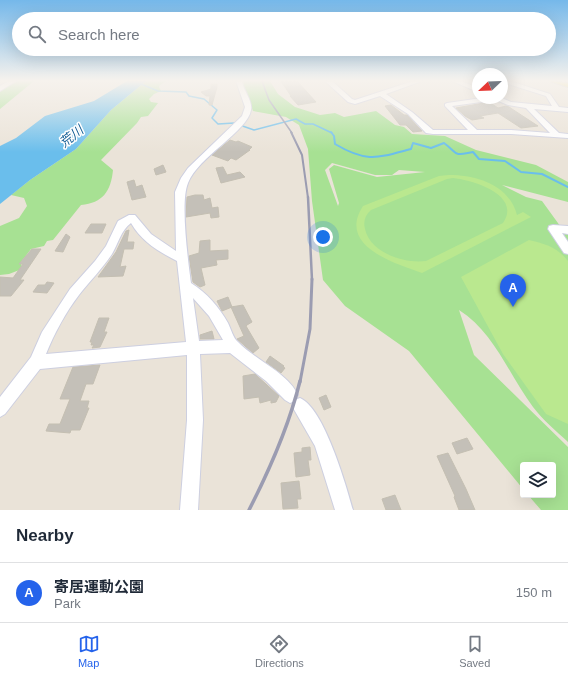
<!DOCTYPE html>
<html lang="en">
<head>
<meta charset="utf-8">
<style>
  :root { --surface:#fff; --page:#f6f6f7; --text:#1f2937; --muted:#747a83; --line:#e0e1e3; --accent:#2563eb }
  body { margin:0; font-family:Helvetica,"Noto Sans JP",sans-serif; background:var(--page); color:var(--text) }
  .controls { position:absolute; right:12px; bottom:12px; display:grid; overflow:hidden; border-radius:4px; box-shadow:0 4px 16px #0002 }
  .controls button { width:36px; height:36px; display:grid; place-items:center; padding:0; border:0; border-bottom:1px solid var(--line); background:var(--surface); color:var(--text); font:20px sans-serif }
  .compass { position:absolute; left:472px; top:68px; width:36px; height:36px; border-radius:50%; background:var(--surface); box-shadow:0 4px 16px #0002; rotate:247deg }
  .you { position:absolute; left:323px; top:237px; width:14px; height:14px; margin:-10px; border:3px solid #fff; border-radius:50%; background:#1a73e8; box-shadow:0 0 0 6px #1a73e833 }
  .badge { display:grid; place-items:center; width:26px; height:26px; border-radius:50%; background:var(--accent); color:#fff; font-size:13px; font-weight:700 }
  .pin { position:absolute; translate:-50% -33px; filter:drop-shadow(0 1px 2px #0008) }
  .pin::after { content:''; position:absolute; top:21px; width:14px; height:12px; background:inherit; clip-path:polygon(0 0,100% 0,50% 100%) }
  .list { margin:0; padding:0; list-style:none }
  h2 { display:flex; justify-content:space-between; align-items:center; height:52px; margin:0; padding:0 16px; font-size:17px }
  h2 small { font-size:13px; font-weight:400; color:var(--muted) }
  .list li { display:grid; grid-template-columns:26px 1fr auto; gap:12px; align-items:center; box-sizing:border-box; height:60px; padding:0 16px; border-top:1px solid var(--line) }
  .list b { display:block; font-size:15px; white-space:nowrap }
  .list p { margin:0; font-size:13px; white-space:nowrap; color:var(--muted) }
  .list em { font-size:13px; font-style:normal; color:var(--muted) }
  .icon { flex:none; width:22px; height:22px; fill:none; stroke:currentColor; stroke-width:2; stroke-linecap:round; stroke-linejoin:round }
  .map { position:relative; flex:none; width:568px; height:510px; overflow:hidden }
  .search { position:absolute; background:var(--surface); box-shadow:0 4px 16px #0002; left:12px; right:12px; top:12px; height:44px; display:flex; align-items:center; gap:10px; box-sizing:border-box; padding:0 14px; border-radius:22px; color:var(--muted); font-size:15px }
  .sheet { height:112px; background:var(--surface) }
  nav { display:flex; justify-content:space-around; align-items:center; box-sizing:border-box; height:56px; border-top:1px solid var(--line); background:var(--surface); font-size:11px; color:var(--muted) }
  nav a { display:grid; justify-items:center; gap:2px }
  nav .on { color:var(--accent) }
  .map>svg:first-child { display:block }
</style>
</head>
<body>
<div class="map">
<svg width="568" height="510" viewBox="0 0 568 510">
  <rect width="100%" height="100%" fill="#eae3d8"/>
  <g fill="#a7e193" fill-rule="evenodd">
    <polygon points="16,81 34,81 0,109 0,92"/>
    <path d="M146,81h20l-6,4 -1,2 2,4 -7,3 -5,5 2,3 7,1 -10,13 -7,1 -4,6 -36,37 12,10c-2,21 -10,33 -32,35l-28,35 -6,1 -3,5 -13,3 -10,13 1,7 -13,5 -9,1v-49l19,-8 8,-12 -3,-8 -13,-3 19,-15 46,-31 35,-39z"/>
    <path d="M243,81h27l8,13 17,13 25,8 15,-2 9,4 32,-6 19,14 9,2 8,7 33,2 31,14 60,15 32,17v20l-66,-17 24,12 16,4 21,29h5v212c-12,-11 -25,-22 -35,-35 -24,-32 -39,-75 -74,-97l15,45 94,92v63h-27l-13,-15h25v-30h-30v24l-114,-138 -64,-45 -22,-26 -11,-79 -4,-52 -9,-24 -13,-8 -33,-6c-3,-10 -10,-20 -10,-30zM332,163l43,12h17l7,-5 26,2 -48,5 -43,-12 -5,4 10,34 -1,3 -13,-36z"/>
  </g>
  <g fill="#bae88f" fill-rule="evenodd">
    <path d="M449,175c28,0 60,10 68,40l6,-3 8,5 -109,56c-28,-10 -85,-27 -59,-67l76,-30zM453,178c20,2 69,17 50,45l-77,38c-21,3 -56,-8 -61,-32 -2,-7 0,-14 6,-19l76,-31z"/>
    <path d="M529,240c16,4 28,7 39,21v163l-22,-10 -43,-60 -42,-77z"/>
  </g>
  <polygon fill="#6abeec" points="127,81 146,81 111,110 76,149 30,180 0,204 0,146 16,138 45,116 94,101"/>
  <g fill="none" stroke-linecap="round" stroke-linejoin="round">
    <polyline stroke="#6abeec" stroke-width="1.5" points="141,84 158,91 186,92 189,96 204,99 217,110 212,118 218,124 234,123 254,130 296,119 305,124 313,124 332,133"/>
    <path stroke="#6abeec" stroke-width="2" d="M331,132l3,4 1,8c32,19 42,14 76,5l2,-6 18,5 13,-5c16,12 7,13 29,9l6,7 26,2 16,11 21,2 26,13"/>
  </g>
  <g fill="#c4c0b8" stroke="#c4bfb2">
    <polygon points="281,81 297,81 316,102 298,105 290,96 291,96"/>
    <polygon points="211,84 217,84 217,87 212,105 209,105 210,96 206,96 201,92 211,89"/>
    <polygon points="489,102 498,108 506,106 509,107 538,126 521,128 498,113 480,116 484,118 472,120 465,116 456,108"/>
    <polygon points="391,105 404,115 407,115 422,131 413,132 406,125 400,125 385,106"/>
    <polygon points="230,140 236,142 238,141 252,147 249,150 250,150 236,160 231,158 228,161 212,155"/>
    <polygon points="163,165 166,172 156,175 154,169"/>
    <polygon points="223,167 227,175 240,172 245,177 221,183 216,168"/>
    <polygon points="134,180 136,187 142,185 146,197 132,200 127,182"/>
    <polygon points="195,195 203,195 204,200 210,198 212,208 218,207 219,217 211,218 210,213 186,217 187,197"/>
    <polygon points="91,224 106,224 102,233 85,233"/>
    <polygon points="129,230 127,242 134,242 133,249 124,249 120,267 126,266 123,276 98,277 116,252 126,231"/>
    <polygon points="66,234 70,237 63,252 55,251"/>
    <polygon points="210,240 210,251 228,250 228,259 216,260 217,265 201,268 205,285 200,287 193,282 189,256 199,253 200,241"/>
    <polygon points="32,249 41,249 20,280 24,280 11,296 0,296 0,277 13,278 23,264 19,264"/>
    <polygon points="47,282 54,283 47,293 33,292 38,285 45,285"/>
    <polygon points="228,297 232,307 222,311 217,301"/>
    <polygon points="243,305 252,322 247,325 246,326 259,348 253,353 237,339 244,336 231,307"/>
    <polygon points="99,318 109,318 104,332 107,332 100,347 92,348 94,345 91,345 92,342 90,342"/>
    <polygon points="212,331 214,339 200,339 200,335"/>
    <polygon points="270,356 284,366 283,367 285,368 281,373 266,362"/>
    <polygon points="100,365 93,384 86,384 80,401 89,401 87,408 89,408 80,430 71,430 70,433 46,431 49,424 60,424 70,399 60,399 73,367"/>
    <polygon points="255,374 279,396 276,402 271,403 271,400 260,403 259,397 244,399 243,376"/>
    <polygon points="326,395 331,407 324,410 319,398"/>
    <polygon points="467,438 473,449 457,454 452,443"/>
    <polygon points="310,447 311,460 308,460 310,475 296,477 294,453 302,452 302,448"/>
    <polygon points="448,453 466,489 475,510 459,510 454,497 455,496 437,456"/>
    <polygon points="299,481 301,499 297,499 298,508 283,509 281,483"/>
    <polygon points="395,495 401,510 386,510 382,499"/>
  </g>
  <g fill="none" stroke-linecap="round" stroke-linejoin="round">
    <g stroke="#cdcfe0" stroke-width="2">
      <g id="minor">
        <polygon points="9,81 16,81 0,91 0,86"/>
        <path d="M236,81h6c1,9 11,20 9,29 -3,21 -53,47 -63,73 -8,19 0,77 3,100 16,10 28,24 37,40 3,6 5,15 10,19 16,17 50,31 60,53l-3,5 5,-2c24,10 46,87 53,112h-18l-20,-64 -23,-40 3,-5 -5,2 -5,-3 -19,-19 -36,-28 -30,1 3,66 -5,90h-18l7,-90v-65l-147,14 -35,45 -5,3v-20l31,-40 11,-25 28,-43 25,-28 11,-15 12,-25 11,-6h6l16,19 25,17 -1,-59 6,-14 7,-10 54,-52 3,-9zM131,223c10,18 28,29 46,38l9,81 -140,12c8,-20 20,-42 33,-59 11,-14 23,-26 33,-41 6,-10 9,-24 19,-31zM193,298l16,18 14,24 -24,1z"/>
        <path d="M325,81h7l20,18 3,1 58,-19h9l-36,13 26,18 21,18h35l-23,-24v-2l2,-1 35,-5h20l9,4 41,4 -6,-10 -44,-14 8,-1 40,13 9,13 9,1v4l-34,-3 25,24 9,1v4l-57,-4h-78l-7,-1 -18,-19 -28,-18 -25,8 -7,-2zM496,100l12,5 18,3 24,25 -39,-3h-34l-25,-24z"/>
        <polygon points="452,81 461,81 478,88 478,92"/>
        <polygon points="553,225 568,226 568,234 562,233 568,242 568,254 564,253 548,229 549,226"/>
      </g>
    </g>
    <g stroke="#c3c3c3" stroke-width="2">
      <polygon id="major" points="551,81 568,83 568,87 552,82"/>
    </g>
    <use href="#minor" fill="#fff" fill-rule="evenodd"/>
    <use href="#major" fill="#eed858" fill-rule="evenodd"/>
    <polyline stroke="#9b9cb1" stroke-width="1.5" points="262,81 269,100 292,133"/>
    <polyline stroke="#9b9cb1" stroke-width="2" points="291,132 302,155 308,198"/>
    <polyline stroke="#9b9cb1" stroke-width="2.5" points="308,197 312,280"/>
    <polyline stroke="#9b9cb1" stroke-width="3" points="300,382 310,329 312,279"/>
    <path stroke="#9b9cb1" stroke-width="3.5" d="M249,510c21,-41 40,-84 51,-129"/>
  </g>
  <linearGradient id="sky" x2="0" y2="1"><stop stop-color="#75b8ea"/><stop offset="0.53" stop-color="#f6f2ed"/><stop offset="1" stop-color="#f6f2ed" stop-opacity="0"/></linearGradient>
  <rect width="568" height="152" fill="url(#sky)"/>
  <g text-anchor="middle" stroke-width="3" stroke-linejoin="round" paint-order="stroke">
    <g font-size="13" font-style="italic" fill="#0e5a93" stroke="#fff">
      <text transform="translate(71 136) rotate(-39)" y="5">荒川</text>
    </g>
  </g>
</svg>
<div class="controls">
<button><svg class="icon" aria-label="layers" viewBox="0 0 24 24"><path d="M12 4l9 5-9 5-9-5zM3 14l9 5 9-5"/></svg></button>
</div>
<svg class="compass" viewBox="-18 -18 36 36"><path d="M0-13l5 13h-10z" fill="#e53935"/><path d="M0 13l5-13h-10z" fill="#747a83"/></svg>
<div class="you"></div>
<div class="pin badge" style="left:513px;top:307px">A</div>
<div class="search"><svg class="icon" aria-label="search" viewBox="0 0 24 24"><circle cx="10" cy="10" r="6"/><path d="M15 15l6 6"/></svg>Search here</div>
</div>
<section class="sheet">
<h2>Nearby<small></small></h2>
<ul class="list">
<li><span class="badge">A</span><div><b>寄居運動公園</b><p>Park</p></div><em>150 m</em></li>
</ul>
</section>
<nav>
<a class="on"><svg class="icon" aria-label="map" viewBox="0 0 24 24"><path d="M3 6l6-2 6 2 6-2v14l-6 2-6-2-6 2zM9 4v14M15 6v14"/></svg>Map</a>
<a><svg class="icon" aria-label="directions" viewBox="0 0 24 24"><path d="M12 3l9 9-9 9-9-9zM9 14v-3h6M13 9l2 2-2 2"/></svg>Directions</a>
<a><svg class="icon" aria-label="saved" viewBox="0 0 24 24"><path d="M7 4h10v16l-5-4-5 4z"/></svg>Saved</a>
</nav>
</body>
</html>
